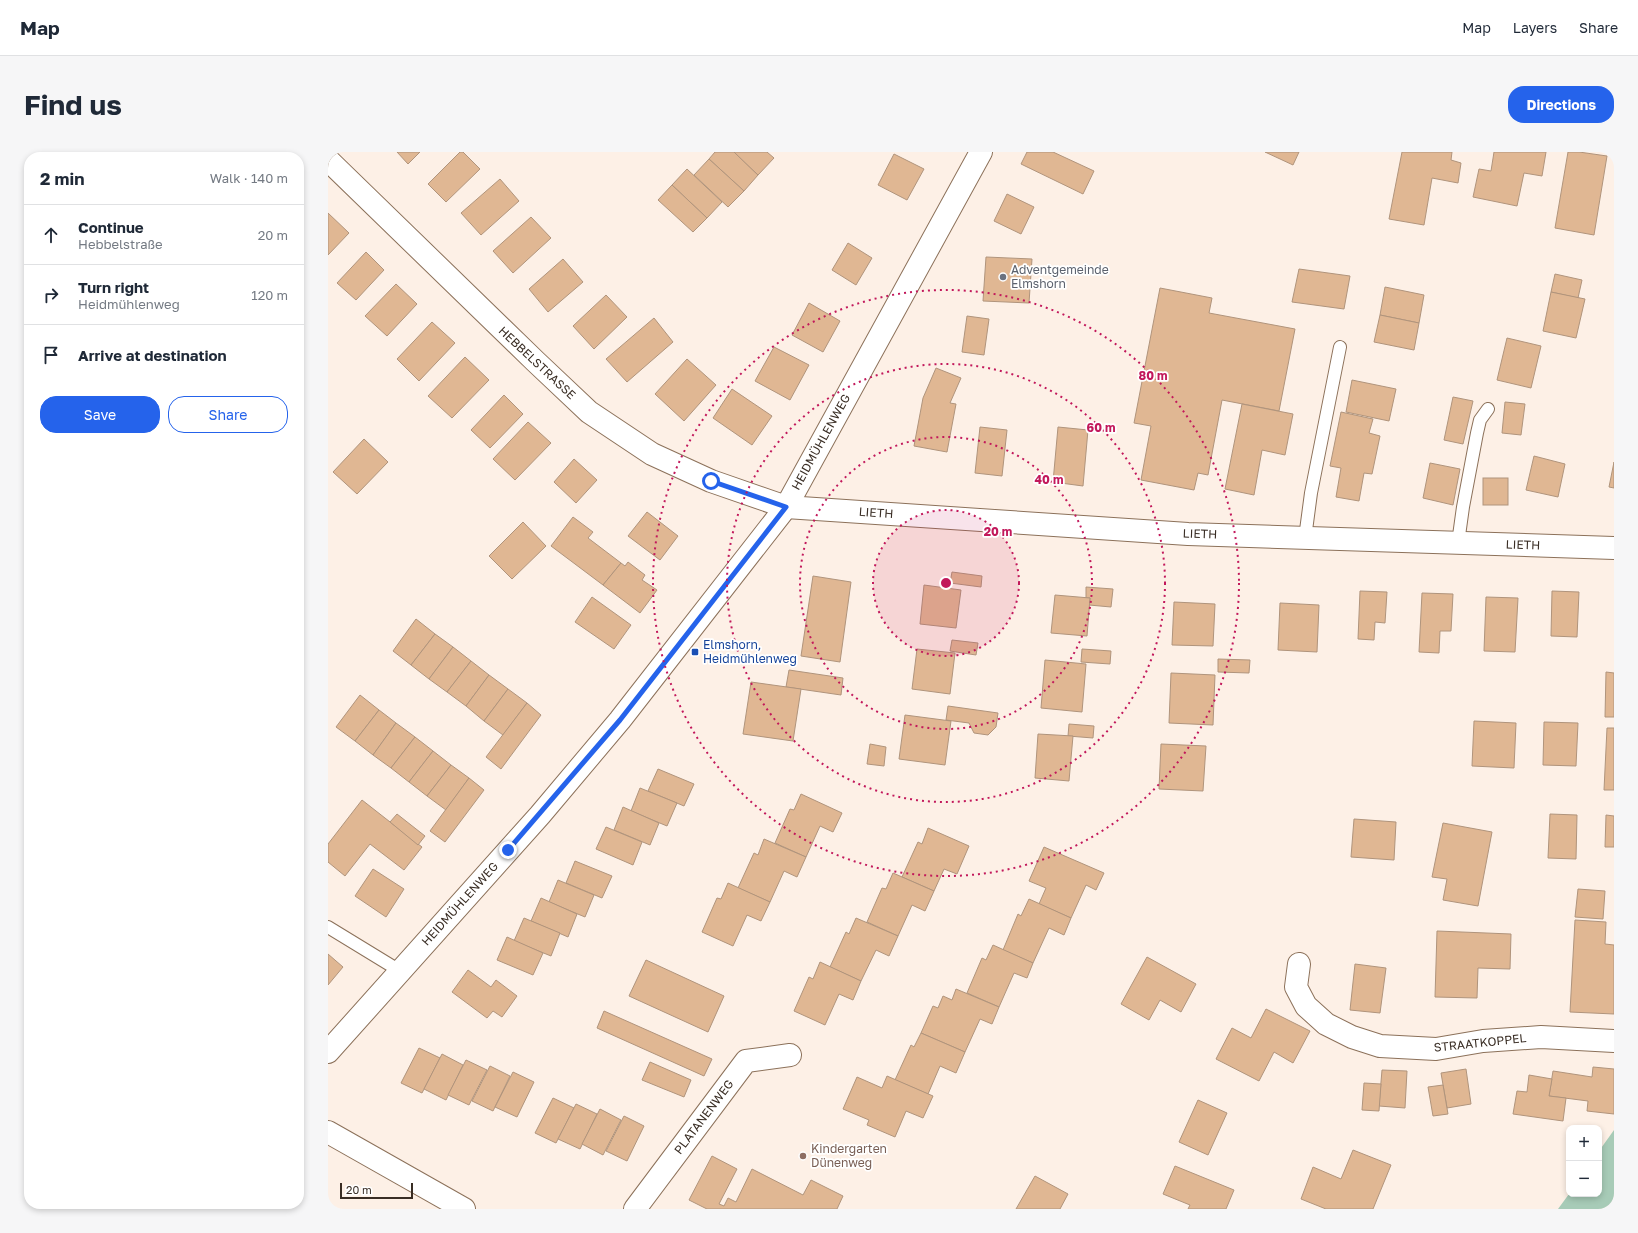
<!DOCTYPE html>
<html lang="en">
<head>
<meta charset="utf-8">
<style>
  :root { --surface:#fff; --page:#f6f6f7; --text:#1f2937; --muted:#747a83; --line:#e0e1e3; --accent:#2563eb }
  body { margin:0; font-family:"Golos Text",sans-serif; background:var(--page); color:var(--text) }
  .controls { position:absolute; right:12px; bottom:12px; display:grid; overflow:hidden; border-radius:8px; box-shadow:0 2px 6px #0003 }
  .controls button { width:36px; height:36px; display:grid; place-items:center; padding:0; border:0; border-bottom:1px solid var(--line); background:var(--surface); color:var(--text); font:20px sans-serif }
  .scale { position:absolute; left:12px; bottom:10px; width:73px; box-sizing:border-box; padding-left:4px; border:2px solid #392d24; border-top:0; font-size:11px; line-height:14px; white-space:nowrap; color:#392d24; -webkit-text-stroke:3px #fff; paint-order:stroke }
  .stop { position:absolute; width:12px; height:12px; margin:-9px; border:3px solid #2563eb; border-radius:50%; background:#fff }
  .stop.end { background:#2563eb; border-color:#fff; box-shadow:0 1px 4px #0008 }
  .list { margin:0; padding:0; list-style:none }
  h2 { display:flex; justify-content:space-between; align-items:center; height:52px; margin:0; padding:0 16px; font-size:17px }
  h2 small { font-size:13px; font-weight:400; color:var(--muted) }
  .list li { display:grid; grid-template-columns:26px 1fr auto; gap:12px; align-items:center; box-sizing:border-box; height:60px; padding:0 16px; border-top:1px solid var(--line) }
  .list b { display:block; font-size:15px; white-space:nowrap }
  .list p { margin:0; font-size:13px; white-space:nowrap; color:var(--muted) }
  .list em { font-size:13px; font-style:normal; color:var(--muted) }
  .actions { display:flex; gap:8px; padding:12px 16px }
  .actions a { flex:1; padding:9px 0; border:1px solid var(--accent); border-radius:16px; text-align:center; font-size:14px; color:var(--accent) }
  .actions .main { background:var(--accent); color:#fff }
  .icon { flex:none; width:22px; height:22px; fill:none; stroke:currentColor; stroke-width:2; stroke-linecap:round; stroke-linejoin:round }
  .map { position:relative; flex:none; width:1286px; height:1057px; overflow:hidden; border-radius:16px }
  header { display:flex; align-items:center; gap:24px; box-sizing:border-box; height:56px; padding:0 20px; background:var(--surface); border-bottom:1px solid var(--line) }
  header strong { font-size:19px }
  nav { display:flex; gap:22px; margin-inline-start:auto; font-size:14px }
  .intro { display:flex; align-items:center; justify-content:space-between; box-sizing:border-box; height:96px; padding:0 24px }
  h1 { margin:0; font-size:28px }
  .button { padding:10px 18px; border-radius:16px; background:var(--accent); color:#fff; font-size:14px; font-weight:700 }
  main { display:flex; gap:24px; padding:0 24px }
  aside { flex:1; background:var(--surface); border-radius:16px; box-shadow:0 2px 6px #0003 }
  .map>svg:first-child { display:block }
</style>
</head>
<body>
<header>
<strong>Map</strong>
<nav><a>Map</a><a>Layers</a><a>Share</a></nav>
</header>
<div class="intro"><h1>Find us</h1><a class="button">Directions</a></div>
<main>
<aside>
<h2>2 min<small>Walk · 140 m</small></h2>
<ul class="list">
<li><svg class="icon" aria-label="ahead" viewBox="0 0 24 24"><path d="M12 20V5M6 11l6-6 6 6"/></svg><div><b>Continue</b><p>Hebbelstraße</p></div><em>20 m</em></li>
<li><svg class="icon" aria-label="right" viewBox="0 0 24 24"><path d="M7 20v-9h11M14 6l5 5-5 5"/></svg><div><b>Turn right</b><p>Heidmühlenweg</p></div><em>120 m</em></li>
<li><svg class="icon" aria-label="arrive" viewBox="0 0 24 24"><path d="M6 21V4h12l-3 4 3 4H6"/></svg><div><b>Arrive at destination</b></div></li>
</ul>
<div class="actions"><a class="main">Save</a><a>Share</a></div>
</aside>
<div class="map">
<svg width="1286" height="1057" viewBox="0 0 1286 1057">
  <rect width="100%" height="100%" fill="#fdf0e6"/>
  <polygon fill="#a7cbb7" points="1286,978 1286,1057 1230,1057 1241,1042 1271,1042 1271,999"/>
  <g fill="#e0b793" stroke="#b0947c">
    <polygon points="69,0 92,0 80,12"/>
    <polygon points="132,0 135,0 152,17 118,50 100,32"/>
    <polygon points="387,0 406,0 430,23 416,39 381,7"/>
    <polygon points="406,0 439,0 446,6 430,23"/>
    <polygon points="699,0 725,0 766,19 755,42 693,12"/>
    <polygon points="937,0 971,0 965,13"/>
    <polygon points="1074,0 1124,0 1123,8 1133,11 1130,31 1104,26 1096,73 1061,67"/>
    <polygon points="1166,0 1218,0 1214,24 1196,21 1189,54 1145,45 1151,17 1163,19"/>
    <polygon points="1240,0 1251,0 1279,4 1266,83 1227,76"/>
    <polygon points="566,2 596,17 579,48 550,33"/>
    <polygon points="381,7 416,39 400,55 366,23"/>
    <polygon points="359,17 394,50 379,66 344,33"/>
    <polygon points="172,27 191,49 153,83 133,61"/>
    <polygon points="344,33 379,66 365,80 330,48"/>
    <polygon points="679,42 706,55 693,82 666,69"/>
    <polygon points="0,61 21,81 0,103"/>
    <polygon points="203,65 223,86 185,121 165,99"/>
    <polygon points="520,91 544,106 528,133 504,118"/>
    <polygon points="38,100 56,118 28,148 9,131"/>
    <polygon points="658,105 704,107 701,151 655,149"/>
    <polygon points="235,107 255,130 220,160 201,137"/>
    <polygon points="971,117 1022,124 1016,157 964,150"/>
    <polygon points="1227,122 1254,128 1250,146 1223,140"/>
    <polygon points="68,132 89,152 59,184 37,164"/>
    <polygon points="1057,135 1096,143 1091,171 1052,163"/>
    <polygon points="832,136 884,146 881,161 967,177 951,259 894,248 880,323 870,321 866,338 813,328 823,274 806,271"/>
    <polygon points="1223,140 1257,147 1248,186 1215,179"/>
    <polygon points="278,143 299,165 266,197 245,174"/>
    <polygon points="481,151 512,169 495,200 464,183"/>
    <polygon points="1052,163 1091,171 1086,198 1046,190"/>
    <polygon points="639,164 661,167 656,203 634,200"/>
    <polygon points="326,166 345,190 299,230 278,207"/>
    <polygon points="104,170 127,191 91,229 69,207"/>
    <polygon points="1179,186 1213,194 1203,236 1169,228"/>
    <polygon points="446,195 481,213 462,248 427,229"/>
    <polygon points="137,205 161,228 124,266 100,244"/>
    <polygon points="359,207 388,233 356,269 327,242"/>
    <polygon points="608,216 633,226 622,251 628,252 619,300 586,294 595,246"/>
    <polygon points="1024,228 1068,237 1061,269 1018,260"/>
    <polygon points="404,237 444,264 424,293 385,266"/>
    <polygon points="176,243 195,262 162,296 143,278"/>
    <polygon points="1125,245 1145,249 1135,292 1116,288"/>
    <polygon points="1177,250 1197,252 1193,283 1174,281"/>
    <polygon points="914,252 965,262 957,303 934,298 926,343 897,337"/>
    <polygon points="1013,260 1045,267 1041,281 1052,284 1044,322 1036,321 1031,349 1008,345 1013,316 1002,314"/>
    <polygon points="200,270 223,291 187,328 165,307"/>
    <polygon points="652,275 679,278 674,324 647,321"/>
    <polygon points="730,275 760,278 755,334 725,330"/>
    <polygon points="36,287 60,310 29,342 5,320"/>
    <polygon points="1206,304 1237,312 1230,345 1198,338"/>
    <polygon points="246,307 269,328 248,351 226,330"/>
    <polygon points="1286,310 1286,336 1281,335"/>
    <polygon points="1102,311 1132,317 1125,353 1095,346"/>
    <rect x="1155" y="326" width="25" height="27"/>
    <polygon points="319,360 350,384 332,408 300,384"/>
    <polygon points="245,365 265,380 260,386 293,411 275,433 223,394"/>
    <polygon points="195,370 218,394 184,427 161,404"/>
    <polygon points="300,410 317,423 314,428 329,438 312,461 275,433 293,411 297,414"/>
    <polygon points="624,420 654,424 653,435 622,431"/>
    <polygon points="485,424 523,430 512,510 473,504"/>
    <polygon points="596,433 633,438 628,476 592,472"/>
    <polygon points="758,435 785,437 783,455 761,453 762,446 758,446"/>
    <polygon points="1032,439 1059,440 1057,471 1047,470 1046,488 1030,487"/>
    <polygon points="1224,439 1251,440 1249,485 1223,484"/>
    <polygon points="1094,441 1125,442 1123,479 1112,479 1111,501 1091,500"/>
    <polygon points="727,443 762,446 759,484 723,481"/>
    <polygon points="264,445 303,473 286,497 247,470"/>
    <polygon points="1158,445 1190,446 1187,500 1156,499"/>
    <polygon points="846,450 887,452 885,494 844,493"/>
    <polygon points="952,451 991,453 989,500 950,498"/>
    <polygon points="88,467 107,482 83,513 65,499"/>
    <polygon points="107,482 125,495 101,527 83,513"/>
    <polygon points="624,488 650,491 648,503 622,499"/>
    <polygon points="125,495 143,509 119,540 101,527"/>
    <polygon points="589,497 627,501 622,542 584,537"/>
    <polygon points="754,497 783,499 782,512 753,510"/>
    <polygon points="890,507 922,508 921,521 890,520"/>
    <polygon points="717,508 758,512 754,560 713,556"/>
    <polygon points="143,509 161,523 138,554 119,540"/>
    <polygon points="461,518 515,526 513,543 458,535"/>
    <polygon points="1278,520 1286,521 1286,565 1277,565"/>
    <polygon points="843,521 887,523 885,573 841,571"/>
    <polygon points="161,523 180,537 156,569 138,554"/>
    <polygon points="423,530 473,537 465,589 415,582"/>
    <polygon points="180,537 199,551 175,583 156,569"/>
    <polygon points="32,543 51,558 27,589 8,575"/>
    <polygon points="199,551 213,563 173,617 158,605"/>
    <polygon points="620,554 670,561 668,575 660,583 646,581 641,571 618,568"/>
    <polygon points="51,558 68,571 45,603 27,589"/>
    <polygon points="577,563 623,569 617,613 571,607"/>
    <polygon points="1146,569 1188,571 1186,616 1144,614"/>
    <polygon points="1216,570 1250,571 1248,614 1215,613"/>
    <polygon points="68,571 87,585 63,616 45,603"/>
    <polygon points="741,572 766,574 765,586 740,584"/>
    <polygon points="1279,576 1286,576 1286,638 1276,638"/>
    <polygon points="710,582 745,584 741,629 707,626"/>
    <polygon points="87,585 105,599 81,630 63,616"/>
    <polygon points="542,592 558,595 556,614 539,612"/>
    <polygon points="833,592 878,594 875,639 831,637"/>
    <polygon points="105,599 123,613 99,644 81,630"/>
    <polygon points="123,613 141,626 118,658 99,644"/>
    <polygon points="330,617 366,632 356,654 320,639"/>
    <polygon points="141,626 156,638 117,690 102,679"/>
    <polygon points="312,636 349,651 339,674 303,659"/>
    <polygon points="473,642 514,661 505,680 492,674 478,705 447,691 462,657 466,658"/>
    <polygon points="34,648 94,695 76,718 42,692 17,724 0,710 0,692"/>
    <polygon points="295,655 331,671 322,693 286,678"/>
    <polygon points="69,662 97,684 90,693 62,670"/>
    <polygon points="1222,662 1249,663 1248,707 1220,706"/>
    <polygon points="1278,663 1286,664 1286,695 1277,695"/>
    <polygon points="1026,667 1068,670 1066,708 1023,705"/>
    <polygon points="1115,671 1164,680 1150,754 1115,748 1119,727 1104,725"/>
    <polygon points="278,675 314,690 305,713 268,697"/>
    <polygon points="600,676 641,694 629,722 616,717 606,739 574,725 590,690 594,692"/>
    <polygon points="436,687 478,705 469,725 456,719 442,750 410,736 426,701 430,703"/>
    <polygon points="716,695 776,721 768,738 758,733 743,766 711,752 718,736 701,729"/>
    <polygon points="247,709 284,724 274,746 238,731"/>
    <polygon points="45,717 76,737 58,765 27,744"/>
    <polygon points="565,721 606,739 597,759 584,753 570,784 539,770 554,736 558,737"/>
    <polygon points="230,728 266,743 257,765 221,750"/>
    <polygon points="400,731 442,750 433,769 419,763 405,794 374,780 389,746 393,747"/>
    <polygon points="1250,737 1277,739 1275,767 1247,765"/>
    <polygon points="213,746 249,762 240,785 203,769"/>
    <polygon points="701,747 743,766 736,783 721,776 705,811 675,798 690,762 693,764"/>
    <polygon points="196,766 232,781 223,804 186,789"/>
    <polygon points="528,766 570,784 561,804 548,798 533,829 502,815 518,780 521,782"/>
    <polygon points="1247,768 1278,770 1277,792 1286,793 1286,862 1242,860"/>
    <polygon points="1109,779 1183,782 1182,817 1150,816 1149,846 1107,845"/>
    <polygon points="179,785 215,801 205,823 169,808"/>
    <polygon points="665,793 705,811 699,826 686,821 671,855 639,841 654,806 658,808"/>
    <polygon points="0,802 15,815 0,833"/>
    <polygon points="819,805 868,832 853,860 832,848 821,868 793,852"/>
    <polygon points="318,808 396,844 380,880 301,844"/>
    <polygon points="492,810 533,829 525,848 511,842 497,873 466,859 481,825 485,827"/>
    <polygon points="1027,812 1058,816 1052,861 1022,858"/>
    <polygon points="140,818 163,835 168,828 189,844 174,865 165,859 159,866 124,840"/>
    <polygon points="628,837 671,855 664,872 652,867 637,900 593,881 605,854 610,856 615,844 624,848"/>
    <polygon points="938,857 982,879 965,911 946,900 931,929 888,907 904,876 923,886"/>
    <polygon points="276,859 384,907 376,924 269,876"/>
    <polygon points="593,881 637,900 628,921 612,914 600,942 567,928 583,893 586,895"/>
    <polygon points="91,896 112,906 94,941 73,931"/>
    <polygon points="114,902 135,913 118,948 96,937"/>
    <polygon points="138,908 159,918 141,953 120,943"/>
    <polygon points="322,910 363,928 356,945 314,928"/>
    <polygon points="162,914 182,924 165,959 144,949"/>
    <polygon points="1265,915 1286,917 1286,962 1259,959 1260,949 1221,944 1225,919 1264,925"/>
    <polygon points="1138,917 1143,952 1119,956 1113,921"/>
    <polygon points="1054,918 1079,919 1077,956 1051,954"/>
    <polygon points="185,920 206,930 189,965 167,955"/>
    <polygon points="1201,923 1224,927 1221,944 1238,946 1235,969 1185,962 1189,939 1199,940"/>
    <polygon points="559,924 605,944 595,966 578,959 567,985 539,973 541,968 515,957 529,925 554,936"/>
    <polygon points="1036,931 1053,932 1051,959 1034,958"/>
    <polygon points="1115,933 1120,962 1105,964 1100,935"/>
    <polygon points="225,946 246,956 228,991 207,981"/>
    <polygon points="870,948 899,961 880,1003 851,990"/>
    <polygon points="248,952 269,962 252,997 230,987"/>
    <polygon points="272,957 293,968 275,1003 254,992"/>
    <polygon points="296,964 316,974 299,1009 278,999"/>
    <polygon points="1025,998 1063,1013 1045,1057 998,1057 973,1047 985,1015 1013,1027"/>
    <polygon points="384,1004 409,1017 391,1052 396,1054 400,1046 408,1050 424,1017 475,1043 483,1028 515,1044 509,1057 379,1057 361,1048"/>
    <polygon points="847,1014 906,1038 898,1057 860,1057 862,1053 835,1042"/>
    <polygon points="707,1024 740,1042 732,1057 688,1057"/>
  </g>
  <g fill="none" stroke-linecap="round" stroke-linejoin="round">
    <g stroke="#8c715a" stroke-width="14">
      <g id="lane">
        <polyline points="977,386 983,341 1012,195"/>
        <polyline points="1130,391 1135,355 1149,281 1152,268 1160,257"/>
        <polyline points="0,775 72,819"/>
      </g>
    </g>
    <g stroke="#8c715a" stroke-width="24">
      <g id="street">
        <polyline points="458,355 860,382 1286,396"/>
        <polyline points="971,812 968,835 978,854 998,872 1024,885 1052,894 1108,897 1155,889 1213,885 1286,889"/>
        <polyline points="0,980 136,1057"/>
        <polyline points="307,1057 418,909 462,903"/>
      </g>
    </g>
    <g stroke="#8c715a" stroke-width="24">
      <g id="secondary">
        <polyline points="0,8 207,209 261,260 324,302 383,329 458,355"/>
        <polyline points="0,900 212,663 292,568 458,355 653,0"/>
      </g>
    </g>
    <use href="#lane" stroke="#fff" stroke-width="12"/>
    <use href="#street" stroke="#fff" stroke-width="22"/>
    <use href="#secondary" stroke="#fff" stroke-width="22"/>
  </g>
  <g fill="none" stroke-linecap="round" stroke-linejoin="round">
    <polyline stroke="#2563eb" stroke-width="5" points="180,698 292,568 458,355 383,329"/>
  </g>
  <circle cx="618" cy="431" r="73" fill="#c2185b" fill-opacity=".12"/>
  <g fill="none" stroke="#c2185b" stroke-width="2" stroke-dasharray="2 4">
    <circle cx="618" cy="431" r="73"/>
    <circle cx="618" cy="431" r="146"/>
    <circle cx="618" cy="431" r="219"/>
    <circle cx="618" cy="431" r="293"/>
  </g>
  <circle fill="#6b7280" stroke="#fff" stroke-width="1.5" cx="675" cy="125" r="4"/>
  <rect fill="#1a4fb4" stroke="#fff" stroke-width="1.5" x="363" y="496" width="8" height="8" rx="2"/>
  <circle fill="#8d6e63" stroke="#fff" stroke-width="1.5" cx="475" cy="1004" r="4"/>
  <g text-anchor="middle" stroke-width="3.5" stroke-linejoin="round" paint-order="stroke">
    <g font-size="12" fill="#5b616d" stroke="#fff" text-anchor="start">
      <text x="683" y="122">Adventgemeinde<tspan x="683" dy="14">Elmshorn</tspan></text>
    </g>
    <g font-size="12" fill="#392d24" stroke="#fff">
      <text transform="translate(209 211) rotate(43)" y="4">HEBBELSTRASSE</text>
      <text transform="translate(493 290) rotate(-61)" y="4">HEIDMÜHLENWEG</text>
      <text transform="translate(548 361) rotate(4)" y="4">LIETH</text>
      <text transform="translate(872 382) rotate(2)" y="4">LIETH</text>
      <text transform="translate(1195 393) rotate(2)" y="4">LIETH</text>
      <text transform="translate(132 752) rotate(-48)" y="4">HEIDMÜHLENWEG</text>
      <text transform="translate(1152 891) rotate(-6)" y="4">STRAATKOPPEL</text>
      <text transform="translate(376 965) rotate(-53)" y="4">PLATANENWEG</text>
    </g>
    <g font-size="12" fill="#164399" stroke="#fff" text-anchor="start">
      <text x="375" y="497">Elmshorn,<tspan x="375" dy="14">Heidmühlenweg</tspan></text>
    </g>
    <g font-size="12" fill="#785e54" stroke="#fff" text-anchor="start">
      <text x="483" y="1001">Kindergarten<tspan x="483" dy="14">Dünenweg</tspan></text>
    </g>
  </g>
  <circle cx="618" cy="431" r="6" fill="#c2185b" stroke="#fff" stroke-width="2"/>
  <g font-size="12" text-anchor="middle" font-weight="bold" fill="#c2185b" stroke="#fff" stroke-width="3.5" stroke-linejoin="round" paint-order="stroke">
    <text x="825" y="228">80 m</text>
    <text x="773" y="280">60 m</text>
    <text x="721" y="332">40 m</text>
    <text x="670" y="384">20 m</text>
  </g>
</svg>
<div class="controls">
<button>+</button>
<button>−</button>
</div>
<div class="scale">20 m</div>
<div class="stop" style="left:383px;top:329px"></div>
<div class="stop end" style="left:180px;top:698px"></div>
</div>
</main>
</body>
</html>
